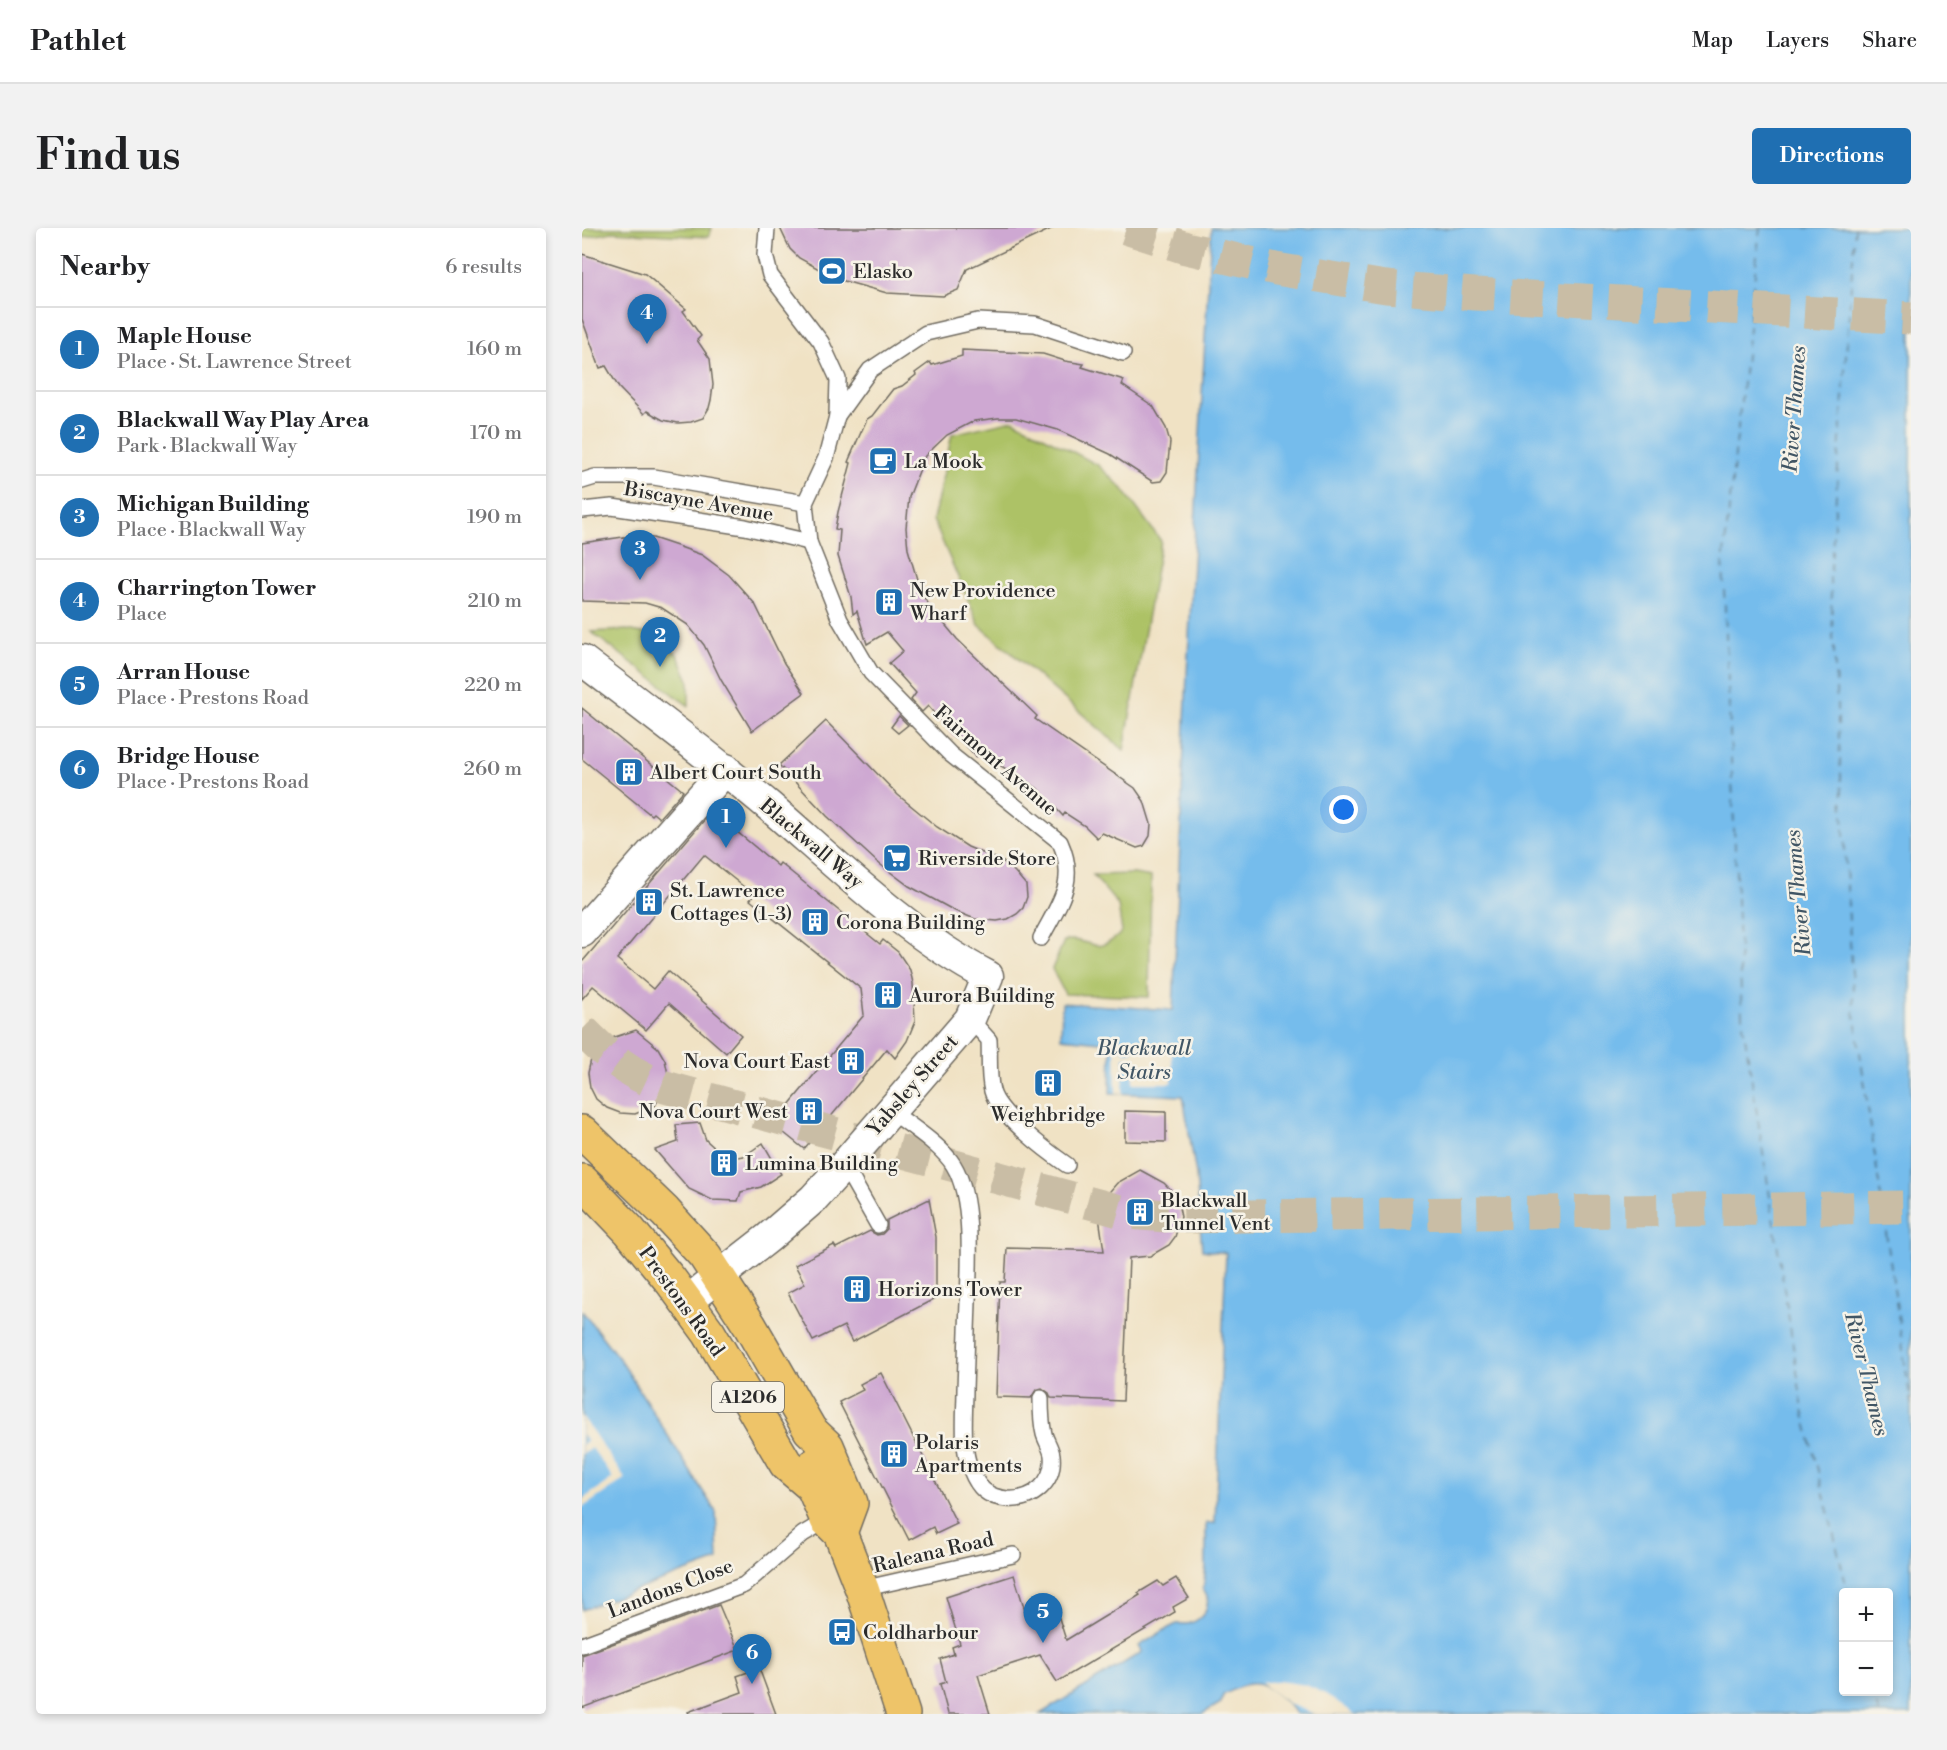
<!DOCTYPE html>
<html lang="en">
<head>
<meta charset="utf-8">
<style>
  :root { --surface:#fff; --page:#f2f2f2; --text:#202124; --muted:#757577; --line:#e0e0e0; --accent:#1f6fb2 }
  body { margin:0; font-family:"Libre Bodoni",serif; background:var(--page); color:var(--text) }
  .controls { position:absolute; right:18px; bottom:18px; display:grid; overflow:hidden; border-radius:6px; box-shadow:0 3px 9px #0003 }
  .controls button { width:54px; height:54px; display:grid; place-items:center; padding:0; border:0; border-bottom:2px solid var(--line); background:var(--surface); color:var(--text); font:30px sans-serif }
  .you { position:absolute; left:762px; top:582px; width:21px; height:21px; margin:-15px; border:4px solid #fff; border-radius:50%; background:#1a73e8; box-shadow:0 0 0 9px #1a73e833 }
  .badge { display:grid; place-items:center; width:39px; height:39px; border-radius:50%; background:var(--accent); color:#fff; font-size:20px; font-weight:700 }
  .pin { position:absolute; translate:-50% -50px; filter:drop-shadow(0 2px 3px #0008) }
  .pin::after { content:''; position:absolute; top:32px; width:21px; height:18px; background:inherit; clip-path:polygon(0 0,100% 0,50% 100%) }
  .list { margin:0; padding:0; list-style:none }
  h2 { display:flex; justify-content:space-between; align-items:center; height:78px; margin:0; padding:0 24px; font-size:26px }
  h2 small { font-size:20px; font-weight:400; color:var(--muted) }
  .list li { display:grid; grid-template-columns:39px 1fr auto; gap:18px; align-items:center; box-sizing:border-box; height:84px; padding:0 24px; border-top:2px solid var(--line) }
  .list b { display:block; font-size:22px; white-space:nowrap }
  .list p { margin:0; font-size:20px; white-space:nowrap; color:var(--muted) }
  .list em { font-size:20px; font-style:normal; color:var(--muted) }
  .map { position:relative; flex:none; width:1329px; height:1486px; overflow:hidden; border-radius:6px }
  header { display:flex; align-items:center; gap:36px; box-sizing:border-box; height:84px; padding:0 30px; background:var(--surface); border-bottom:2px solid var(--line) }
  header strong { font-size:28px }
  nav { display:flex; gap:33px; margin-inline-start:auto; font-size:21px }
  .intro { display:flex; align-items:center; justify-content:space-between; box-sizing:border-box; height:144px; padding:0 36px }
  h1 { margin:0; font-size:42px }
  .button { padding:15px 27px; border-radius:6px; background:var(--accent); color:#fff; font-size:21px; font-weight:700 }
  main { display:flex; gap:36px; padding:0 36px }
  aside { flex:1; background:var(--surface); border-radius:6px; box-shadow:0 3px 9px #0003 }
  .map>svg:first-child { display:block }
</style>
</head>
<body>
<header>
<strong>Pathlet</strong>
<nav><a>Map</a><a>Layers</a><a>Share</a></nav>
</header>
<div class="intro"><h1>Find us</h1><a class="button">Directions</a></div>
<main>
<aside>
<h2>Nearby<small>6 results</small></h2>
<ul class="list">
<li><span class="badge">1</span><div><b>Maple House</b><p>Place · St. Lawrence Street</p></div><em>160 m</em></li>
<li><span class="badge">2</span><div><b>Blackwall Way Play Area</b><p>Park · Blackwall Way</p></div><em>170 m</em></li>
<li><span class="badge">3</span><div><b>Michigan Building</b><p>Place · Blackwall Way</p></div><em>190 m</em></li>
<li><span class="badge">4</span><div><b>Charrington Tower</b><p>Place</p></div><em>210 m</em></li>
<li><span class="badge">5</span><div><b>Arran House</b><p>Place · Prestons Road</p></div><em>220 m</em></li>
<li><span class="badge">6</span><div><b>Bridge House</b><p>Place · Prestons Road</p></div><em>260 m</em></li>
</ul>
</aside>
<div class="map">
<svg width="1329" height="1486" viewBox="0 0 1329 1486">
  <rect width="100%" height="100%" fill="#f7f3e8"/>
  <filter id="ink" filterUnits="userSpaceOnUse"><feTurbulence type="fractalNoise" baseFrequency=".0167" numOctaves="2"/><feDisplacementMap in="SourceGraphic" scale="12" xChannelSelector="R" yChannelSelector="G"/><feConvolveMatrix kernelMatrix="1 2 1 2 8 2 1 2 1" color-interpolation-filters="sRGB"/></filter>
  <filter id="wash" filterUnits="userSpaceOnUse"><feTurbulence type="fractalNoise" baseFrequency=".008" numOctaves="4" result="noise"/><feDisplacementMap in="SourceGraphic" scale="24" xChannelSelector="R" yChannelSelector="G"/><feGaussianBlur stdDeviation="1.35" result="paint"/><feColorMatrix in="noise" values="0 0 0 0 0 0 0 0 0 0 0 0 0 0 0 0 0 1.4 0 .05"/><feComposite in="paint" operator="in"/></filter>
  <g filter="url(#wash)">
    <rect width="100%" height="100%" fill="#f0e2c4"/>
    <g fill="#adc266" stroke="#6c7648" stroke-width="1.5">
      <polygon points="0,0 130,0 127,9 30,4 0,10"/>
      <polygon points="431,192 516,237 540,260 579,313 542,522 397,397 351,292 370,206"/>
      <polygon points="45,402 70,407 95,426 107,452 107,478 9,404"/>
      <path d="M552,646l17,3 -2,120 -84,-3 -13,-25 12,-28c26,-6 29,19 58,-9l-4,-27 -25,-30z"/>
    </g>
    <g fill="#74bcec" stroke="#50748c" stroke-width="1.5" fill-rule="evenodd">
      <path d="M629,0h700v1486h-616c-4,-8 -9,-12 -16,-18 -23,-19 -32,-13 -56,-1l-2,8 -19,11h-162l102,-62 -3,-6c12,-7 25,-17 38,-22 4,-1 9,1 14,-1 14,-5 22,-21 12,-34l3,-22v-44h9l11,-270 -24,-3 -6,-75 -13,-79 -73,-3 1,-50 -50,-5 1,-35 111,7 14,-336zM1262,1364h44v100h-44z"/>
      <polygon points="0,1083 39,1133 134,1284 136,1332 0,1382"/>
    </g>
    <g fill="#f0e2c4">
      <polygon points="534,813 543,824 551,823 551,816 590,816 590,855 551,855 551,830 542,829 541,865 534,865 533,824 529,822 529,818 534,818"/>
      <polygon points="0,1188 43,1251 0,1280 0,1272 31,1250 10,1220 0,1226 0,1217 5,1213 0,1206"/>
      <polygon points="696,1453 724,1457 744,1466 773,1486 733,1486 709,1477 678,1455"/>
    </g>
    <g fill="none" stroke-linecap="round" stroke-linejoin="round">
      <g stroke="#415665" stroke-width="1.5" stroke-dasharray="8 6" stroke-linecap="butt">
        <polyline points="1178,0 1141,335 1160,789 1221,1182 1266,1364"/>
        <polyline points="1273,0 1248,351 1272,783 1329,1177"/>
        <polyline points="1291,1464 1297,1486"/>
      </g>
    </g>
    <g id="blocks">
      <g fill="#cea8d2">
        <polygon points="198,0 471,0 385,41 376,62 361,68 305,65 255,51 217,30 208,21"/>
        <polygon points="0,26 63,46 104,81 101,83 119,108 115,112 128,131 131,157 129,172 127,180 121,190 109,194 96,195 81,192 65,183 62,186 37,160 24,138 18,140 0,91"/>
        <polygon points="380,122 461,126 483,133 502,136 500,139 542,152 540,157 571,178 584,200 588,214 585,244 579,253 571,254 528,226 476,202 434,190 416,190 392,193 365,207 343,228 327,269 324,300 326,321 339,365 349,380 375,411 455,488 453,491 553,560 562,573 569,596 568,608 562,618 555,620 520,605 515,610 503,598 483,585 481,588 455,560 398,525 394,529 375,507 373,510 346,478 340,484 329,472 334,465 307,435 321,423 305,404 285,416 275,383 271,386 269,369 256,328 258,302 253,301 256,284 269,235 266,234 276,211 285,191 290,188 311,161 320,158 334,147 333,145 348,134 350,137 380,128"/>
        <polygon points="41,309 71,310 98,319 120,327 147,347 173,376 202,435 222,465 170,503 139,452 122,417 106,397 80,380 63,375 0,373 0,315"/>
        <polygon points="0,480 101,563 77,590 71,585 69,587 0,531"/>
        <polygon points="317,488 326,497 316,505 309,499"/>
        <polygon points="244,493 316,567 355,599 386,619 420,633 433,644 444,657 445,669 441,680 435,686 426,691 415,693 393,691 373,683 327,658 295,634 245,588 197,537"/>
        <polygon points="130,583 196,638 198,635 298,716 301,712 316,724 328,742 331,755 333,793 325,813 313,830 305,821 222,921 191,896 282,787 279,761 168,672 172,667 122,627 35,731 71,761 86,743 159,807 144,825 87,775 64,802 11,758 0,771 0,734"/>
        <polygon points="54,802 76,820 83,832 86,846 83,859 73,878 53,886 38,885 25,880 14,871 8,859 6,845 9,831 16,819 27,811"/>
        <polygon points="543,883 584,884 584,914 543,913"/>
        <polygon points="118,895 124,912 136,923 148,930 162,928 181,915 199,946 179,959 159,964 156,973 130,972 107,961 73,922 96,914 94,897"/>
        <polygon points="558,942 582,955 589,962 595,970 599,989 593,1009 587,1017 568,1028 547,1030 541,1173 469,1170 467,1165 460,1160 454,1162 449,1170 414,1169 418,1054 423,1054 425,1020 522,1023 517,989 522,970 535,955"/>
        <polygon points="347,971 354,1009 354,1070 270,1114 262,1098 231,1113 206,1065 223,1056 213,1037 252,1017 254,1020 288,1003 295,1007 300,1006 305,1001 305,992"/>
        <polygon points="299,1145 375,1296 354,1306 351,1299 327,1312 257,1174 281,1162 278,1156"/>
        <polygon points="432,1347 447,1395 456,1392 457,1397 477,1390 484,1412 558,1367 556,1365 576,1353 581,1358 594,1350 607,1370 591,1379 593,1384 475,1454 458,1427 396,1447 408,1486 366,1486 358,1456 364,1454 358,1431 372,1426 370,1419 378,1416 364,1369"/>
        <polygon points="137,1377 156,1422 0,1480 0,1427"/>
        <polygon points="177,1440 194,1486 107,1486 106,1484 160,1464 155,1448"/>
      </g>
    </g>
  </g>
  <g filter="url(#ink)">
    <use href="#blocks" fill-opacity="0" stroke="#706b61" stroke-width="1.5"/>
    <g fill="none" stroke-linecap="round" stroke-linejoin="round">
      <g stroke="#c9bda5" stroke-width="33" stroke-dasharray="33 16" stroke-linecap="butt">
        <polyline points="544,0 604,20 694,41 804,59 893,66 1329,90"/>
        <path d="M0,802c27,27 47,44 83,57l462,126 54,4 730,-10"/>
      </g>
      <g stroke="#706b61" stroke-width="18">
        <g id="service">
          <path d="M185,0l-2,27 5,20 51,67 17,37 -1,37 -11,42 -21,45 4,39 31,78 31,53 79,81 110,88c18,40 -1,61 -19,96"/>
          <polyline points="255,188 288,142 344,105 396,93 453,96 541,125"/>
          <polyline points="0,253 13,249 72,249 223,275"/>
          <polyline points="0,282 30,279 163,299 227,314"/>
          <path d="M388,791l19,21c1,17 -1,35 3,51 6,23 55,60 75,74"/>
          <path d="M308,882c20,16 44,30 60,50 25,32 19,103 18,142 -1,29 -2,58 -3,87 0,23 -4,60 6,81 7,18 16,27 36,29 26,2 48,-17 45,-44 -1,-7 -6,-14 -8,-21 -3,-12 -3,-24 -3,-36"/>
          <polyline points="262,937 296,997"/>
          <polyline points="280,1361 431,1327"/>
          <polyline points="0,1417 162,1357 221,1306 245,1292"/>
        </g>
      </g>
      <g stroke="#706b61" stroke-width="33">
        <g id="minor">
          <path d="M0,432c63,48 126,95 187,146 66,57 141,130 219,170l-18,43 -126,146 -31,34 -45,39 -82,64"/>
          <polyline points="0,704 144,541"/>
        </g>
      </g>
      <g stroke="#706b61" stroke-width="36">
        <g id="primary">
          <polyline points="0,904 83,984 123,1028 168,1098 228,1202 245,1218 269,1275 258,1305"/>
          <polyline points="0,953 47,1002 89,1053 127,1105 204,1236 231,1259"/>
          <polyline points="232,1237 231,1259 245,1292 258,1305 280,1361 321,1486"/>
        </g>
      </g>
      <use href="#service" stroke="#fff" stroke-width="15"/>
      <use href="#minor" stroke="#fff" stroke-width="30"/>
      <use href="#primary" stroke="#eec469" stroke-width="33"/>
    </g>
  </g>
  <defs>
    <g id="stadium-square" transform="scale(1.5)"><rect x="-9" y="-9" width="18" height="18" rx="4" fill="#1f6fb2" stroke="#f7f3e8"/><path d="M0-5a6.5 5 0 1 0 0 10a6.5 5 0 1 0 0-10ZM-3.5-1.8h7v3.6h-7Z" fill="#fff"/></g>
    <g id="cafe-square" transform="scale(1.5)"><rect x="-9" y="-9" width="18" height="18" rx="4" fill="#1f6fb2" stroke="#f7f3e8"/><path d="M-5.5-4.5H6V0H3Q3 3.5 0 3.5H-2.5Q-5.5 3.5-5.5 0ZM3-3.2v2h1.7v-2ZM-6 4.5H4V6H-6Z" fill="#fff"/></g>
    <g id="building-square" transform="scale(1.5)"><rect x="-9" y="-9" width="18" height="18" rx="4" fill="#1f6fb2" stroke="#f7f3e8"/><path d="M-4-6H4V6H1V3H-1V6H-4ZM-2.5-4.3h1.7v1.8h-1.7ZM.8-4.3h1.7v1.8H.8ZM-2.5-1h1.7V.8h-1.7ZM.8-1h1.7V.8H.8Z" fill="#fff"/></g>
    <g id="supermarket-square" transform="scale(1.5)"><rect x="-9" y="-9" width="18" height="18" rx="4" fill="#1f6fb2" stroke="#f7f3e8"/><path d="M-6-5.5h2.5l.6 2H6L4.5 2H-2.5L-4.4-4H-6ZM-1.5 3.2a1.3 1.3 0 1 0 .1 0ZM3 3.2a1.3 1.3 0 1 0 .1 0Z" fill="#fff"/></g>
    <g id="bus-square" transform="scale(1.5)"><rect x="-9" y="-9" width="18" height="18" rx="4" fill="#1f6fb2" stroke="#f7f3e8"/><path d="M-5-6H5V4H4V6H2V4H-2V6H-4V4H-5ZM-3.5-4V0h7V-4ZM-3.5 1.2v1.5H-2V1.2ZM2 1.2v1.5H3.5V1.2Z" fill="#fff"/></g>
  </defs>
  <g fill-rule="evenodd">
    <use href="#stadium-square" x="250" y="43"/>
    <use href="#cafe-square" x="301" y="233"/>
    <use href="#building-square" x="307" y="374"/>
    <use href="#building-square" x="47" y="544"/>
    <use href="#supermarket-square" x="315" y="630"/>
    <use href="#building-square" x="67" y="674"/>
    <use href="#building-square" x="233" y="694"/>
    <use href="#building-square" x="306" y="767"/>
    <use href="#building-square" x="269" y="833"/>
    <use href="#building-square" x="466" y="855"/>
    <use href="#building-square" x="227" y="883"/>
    <use href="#building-square" x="142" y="935"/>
    <use href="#building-square" x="558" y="984"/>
    <use href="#building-square" x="275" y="1061"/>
    <use href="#building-square" x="312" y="1226"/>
    <use href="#bus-square" x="260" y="1404"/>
  </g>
  <g text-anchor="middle" stroke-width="5" stroke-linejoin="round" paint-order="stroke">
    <rect fill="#f7f3e8" stroke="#686764" stroke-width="1.5" x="130" y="1154" width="72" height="30" rx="4.5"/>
    <g font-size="18" font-weight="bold" fill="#2b2b2b">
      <text x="166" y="1175">A1206</text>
    </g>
    <g font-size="20" fill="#2b2b2b" stroke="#f7f3e8" text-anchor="start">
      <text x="271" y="50">Elasko</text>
      <text x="322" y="240">La Mook</text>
      <text x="328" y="369">New Providence<tspan x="328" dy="23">Wharf</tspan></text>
      <text x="68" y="551">Albert Court South</text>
      <text x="336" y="637">Riverside Store</text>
      <text x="88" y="669">St. Lawrence<tspan x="88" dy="23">Cottages (1-3)</tspan></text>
      <text x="254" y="701">Corona Building</text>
      <text x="327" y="774">Aurora Building</text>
      <text x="248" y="840" text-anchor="end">Nova Court East</text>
      <text x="206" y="890" text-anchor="end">Nova Court West</text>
      <text x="466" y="893" text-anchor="middle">Weighbridge</text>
      <text x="163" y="942">Lumina Building</text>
      <text x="579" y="979">Blackwall<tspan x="579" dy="23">Tunnel Vent</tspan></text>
      <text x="296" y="1068">Horizons Tower</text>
      <text x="333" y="1221">Polaris<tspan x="333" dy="23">Apartments</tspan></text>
      <text x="281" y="1411">Coldharbour</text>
    </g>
    <g font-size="20" fill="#2b2b2b" stroke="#f7f3e8">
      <text transform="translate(117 273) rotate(10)" y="7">Biscayne Avenue</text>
      <text transform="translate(414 532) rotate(41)" y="7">Fairmont Avenue</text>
      <text transform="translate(230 615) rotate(40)" y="7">Blackwall Way</text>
      <text transform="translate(330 857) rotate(-49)" y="7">Yabsley Street</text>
      <text transform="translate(100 1073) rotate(54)" y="7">Prestons Road</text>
      <text transform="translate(351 1324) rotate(-13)" y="7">Raleana Road</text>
      <text transform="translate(88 1360) rotate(-21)" y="7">Landons Close</text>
    </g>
    <g font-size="21" font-style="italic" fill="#415665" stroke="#f7f3e8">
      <text transform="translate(1212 181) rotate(-86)" y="7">River Thames</text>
      <text transform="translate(1216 665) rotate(-95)" y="7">River Thames</text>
      <text x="562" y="827">Blackwall<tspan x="562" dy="24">Stairs</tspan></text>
      <text transform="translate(1285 1146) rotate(76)" y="7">River Thames</text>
    </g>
  </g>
</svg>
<div class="controls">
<button>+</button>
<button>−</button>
</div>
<div class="you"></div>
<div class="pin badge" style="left:144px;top:620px">1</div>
<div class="pin badge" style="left:78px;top:439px">2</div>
<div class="pin badge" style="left:58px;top:352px">3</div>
<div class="pin badge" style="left:65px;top:116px">4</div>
<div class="pin badge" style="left:461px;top:1415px">5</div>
<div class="pin badge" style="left:170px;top:1456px">6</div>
</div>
</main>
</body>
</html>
